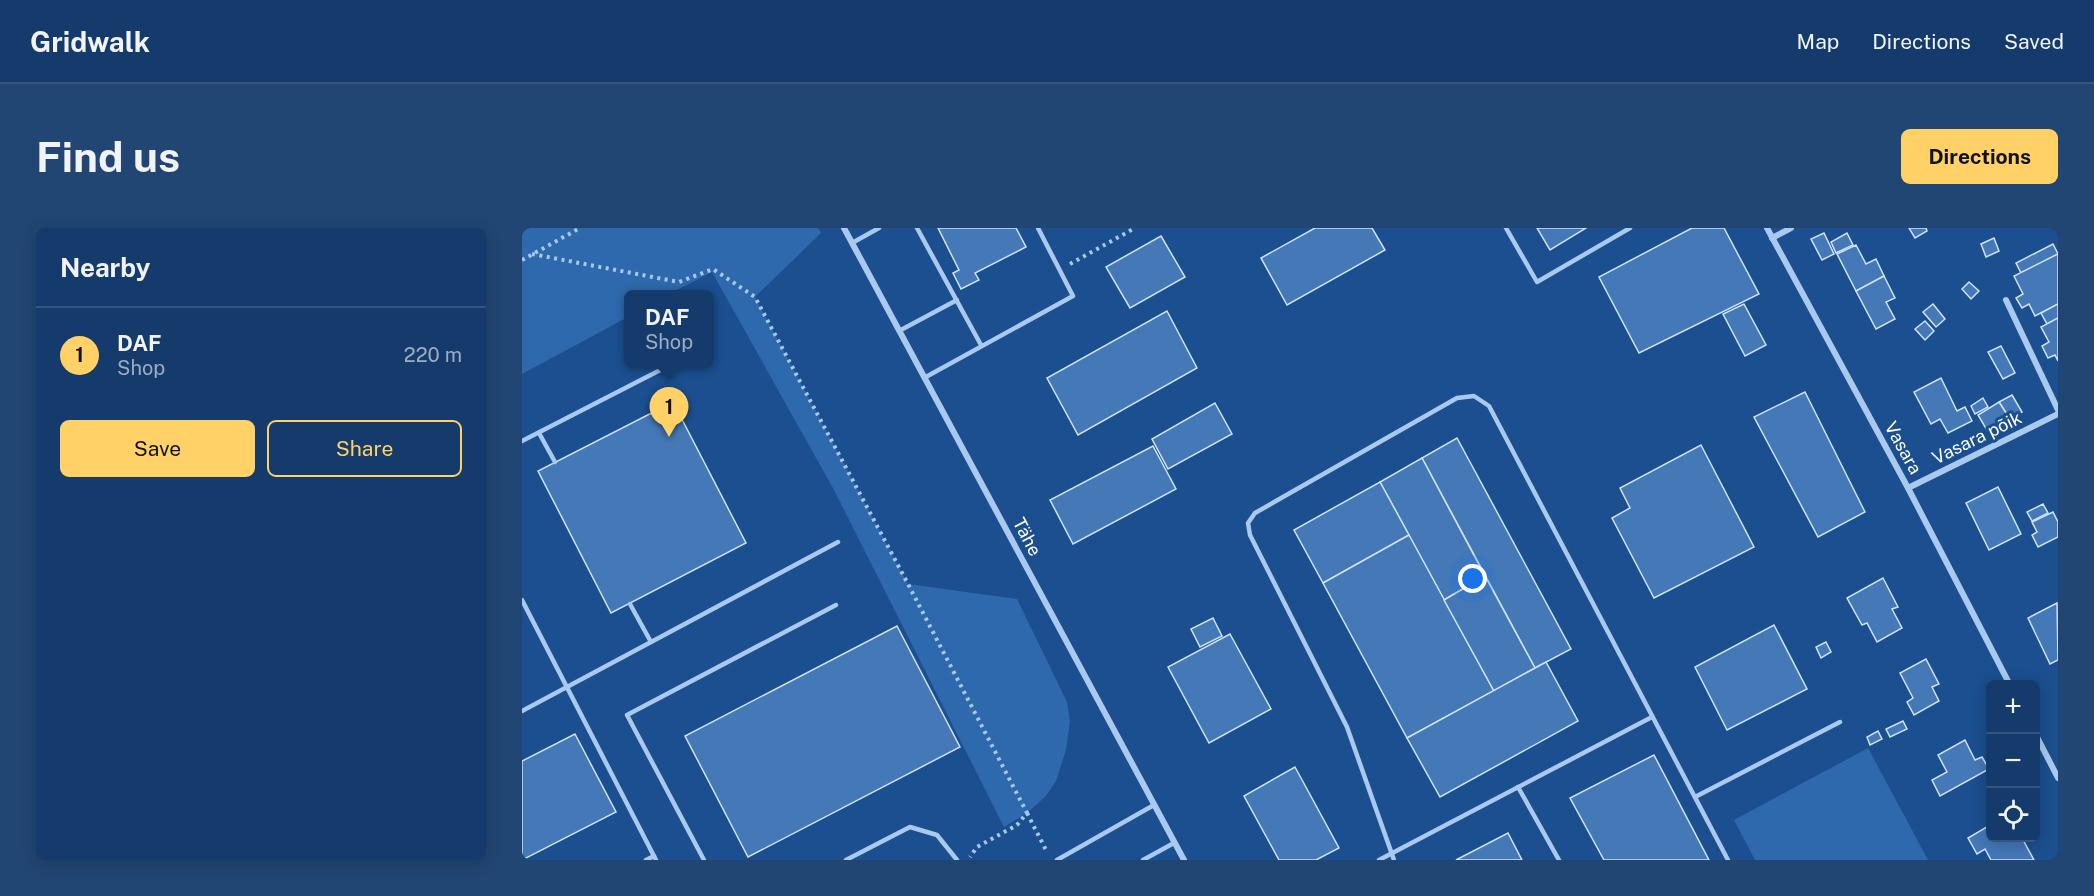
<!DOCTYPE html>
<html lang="en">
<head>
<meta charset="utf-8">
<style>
  :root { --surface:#143b6b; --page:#214673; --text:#f1f3f6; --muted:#9dadc1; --line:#33557e; --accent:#ffd166 }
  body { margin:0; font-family:"Public Sans",sans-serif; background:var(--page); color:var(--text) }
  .controls { position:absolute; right:18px; bottom:18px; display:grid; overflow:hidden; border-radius:9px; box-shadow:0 3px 15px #0003 }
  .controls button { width:54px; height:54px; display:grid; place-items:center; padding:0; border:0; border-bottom:2px solid var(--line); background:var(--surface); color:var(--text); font:30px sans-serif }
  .you { position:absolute; left:951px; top:351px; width:21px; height:21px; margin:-15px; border:4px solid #fff; border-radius:50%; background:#1a73e8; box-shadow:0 0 0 9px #1a73e833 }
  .badge { display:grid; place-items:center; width:39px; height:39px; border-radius:50%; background:var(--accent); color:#111; font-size:20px; font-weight:700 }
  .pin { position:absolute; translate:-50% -50px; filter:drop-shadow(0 2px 3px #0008) }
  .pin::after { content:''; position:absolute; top:32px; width:21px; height:18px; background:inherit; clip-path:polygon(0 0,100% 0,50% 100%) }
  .popup { position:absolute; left:102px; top:62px; width:90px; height:78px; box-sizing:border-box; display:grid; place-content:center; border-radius:9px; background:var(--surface); filter:drop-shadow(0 2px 4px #0005); font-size:20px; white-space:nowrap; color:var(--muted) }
  .popup b { font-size:22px; color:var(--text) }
  .popup::after { content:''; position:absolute; left:50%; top:100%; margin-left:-12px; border:12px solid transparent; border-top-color:var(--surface) }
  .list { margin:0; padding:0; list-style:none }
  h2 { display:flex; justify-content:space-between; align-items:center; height:78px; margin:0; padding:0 24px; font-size:26px }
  h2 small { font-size:20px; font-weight:400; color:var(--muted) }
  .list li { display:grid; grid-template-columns:39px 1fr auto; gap:18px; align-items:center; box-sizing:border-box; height:96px; padding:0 24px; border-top:2px solid var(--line) }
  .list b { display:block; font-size:22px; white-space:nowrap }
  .list p { margin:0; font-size:20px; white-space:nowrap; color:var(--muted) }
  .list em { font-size:20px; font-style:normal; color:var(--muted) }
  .actions { display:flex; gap:12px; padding:18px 24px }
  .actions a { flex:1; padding:14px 0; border:2px solid var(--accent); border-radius:9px; text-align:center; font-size:21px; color:var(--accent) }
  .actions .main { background:var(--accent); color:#111 }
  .icon { flex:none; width:33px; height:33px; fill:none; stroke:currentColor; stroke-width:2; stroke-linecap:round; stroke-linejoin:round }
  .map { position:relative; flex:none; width:1536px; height:632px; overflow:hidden; border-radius:9px }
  header { display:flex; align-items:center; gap:36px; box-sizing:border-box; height:84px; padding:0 30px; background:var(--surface); border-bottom:2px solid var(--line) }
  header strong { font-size:28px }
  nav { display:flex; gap:33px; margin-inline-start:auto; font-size:21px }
  .intro { display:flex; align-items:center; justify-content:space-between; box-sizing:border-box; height:144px; padding:0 36px }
  h1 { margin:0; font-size:42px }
  .button { padding:15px 27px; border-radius:9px; background:var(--accent); color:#111; font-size:21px; font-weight:700 }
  main { display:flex; gap:36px; padding:0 36px }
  aside { flex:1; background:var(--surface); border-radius:9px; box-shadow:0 3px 15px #0003 }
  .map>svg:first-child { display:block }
</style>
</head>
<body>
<header>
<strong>Gridwalk</strong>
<nav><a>Map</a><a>Directions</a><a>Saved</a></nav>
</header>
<div class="intro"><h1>Find us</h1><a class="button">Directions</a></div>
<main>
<aside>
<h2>Nearby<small></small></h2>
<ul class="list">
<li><span class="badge">1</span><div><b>DAF</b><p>Shop</p></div><em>220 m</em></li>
</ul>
<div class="actions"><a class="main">Save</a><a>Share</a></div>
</aside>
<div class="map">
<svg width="1536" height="632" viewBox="0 0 1536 632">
  <rect width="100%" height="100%" fill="#1b4f8f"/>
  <g fill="#2e69ad">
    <polygon points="3,0 296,0 299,5 233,69 386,356 495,371 545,474 548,494 544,522 534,553 524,568 505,585 482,599 312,262 190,44 147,66 106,67 106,89 0,146 0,2"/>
    <polygon points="1346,520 1406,632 1233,632 1212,592"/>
  </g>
  <g fill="#4478b7" stroke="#cfe3fa" stroke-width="1.5">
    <polygon points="416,0 494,0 504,19 453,45 457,52 439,61 431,45 437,42"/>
    <polygon points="793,0 850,0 863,22 765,77 739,30"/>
    <polygon points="1015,0 1064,0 1028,22"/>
    <polygon points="1170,0 1202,0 1237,66 1117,125 1077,49"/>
    <polygon points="1387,0 1404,0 1405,3 1393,10"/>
    <polygon points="1302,5 1312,26 1300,32 1289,11"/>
    <polygon points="1325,5 1331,17 1314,25 1309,14"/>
    <polygon points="639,8 663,49 608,80 584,39"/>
    <polygon points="1472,10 1477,23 1464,29 1459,16"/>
    <polygon points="1531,16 1536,26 1499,45 1494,35"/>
    <polygon points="1334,17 1344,36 1354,31 1362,48 1334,63 1315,26"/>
    <polygon points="1536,26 1536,76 1513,88 1507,76 1500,80 1494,70 1501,66 1492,48"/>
    <polygon points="1362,48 1373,70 1364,74 1373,91 1354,101 1334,63"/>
    <polygon points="1447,54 1457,63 1449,71 1440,61"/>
    <polygon points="1222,76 1244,117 1223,128 1201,86"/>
    <polygon points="1411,76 1423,91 1414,99 1401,84"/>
    <polygon points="1536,76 1536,90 1525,96 1519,85"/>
    <polygon points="645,83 675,140 556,207 525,150"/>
    <polygon points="1536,90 1536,133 1533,127 1526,130 1520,118 1527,114 1519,99"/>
    <polygon points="1403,93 1412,103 1403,112 1393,101"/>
    <polygon points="1479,118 1493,145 1481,151 1466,124"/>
    <polygon points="1419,150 1435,183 1443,179 1450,193 1426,205 1418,191 1409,196 1392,164"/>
    <polygon points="1283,164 1343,284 1296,309 1232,189"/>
    <polygon points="1490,167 1500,184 1488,191 1477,174"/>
    <polygon points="1461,170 1466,179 1453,186 1449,178"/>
    <polygon points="151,174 224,315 89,385 16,243"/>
    <polygon points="1477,174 1488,191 1466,204 1456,187"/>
    <polygon points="693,175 710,206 646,241 630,211"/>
    <polygon points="935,210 1049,421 1013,440 900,230"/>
    <polygon points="1179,217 1232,319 1132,370 1090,290 1108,280 1098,260"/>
    <polygon points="631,218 654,261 551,316 528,272"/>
    <polygon points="900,230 963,348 922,372 858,254"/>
    <polygon points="858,254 887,307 801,355 772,302"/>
    <polygon points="1476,259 1499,306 1467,322 1444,275"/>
    <polygon points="1521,276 1526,285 1510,293 1505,284"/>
    <polygon points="1531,284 1536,294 1536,309 1516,319 1510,307 1515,304 1510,294"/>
    <polygon points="887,307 972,463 885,510 801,355"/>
    <polygon points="963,348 1013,440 972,463 922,372"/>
    <polygon points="1361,350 1376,379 1370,381 1380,400 1355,414 1345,395 1340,397 1325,370"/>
    <polygon points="1535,375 1536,432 1528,436 1506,390"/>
    <polygon points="691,390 700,408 678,419 669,401"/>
    <polygon points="1252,397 1285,461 1205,502 1173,439"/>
    <polygon points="375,398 438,519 226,629 163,508"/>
    <polygon points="708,406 749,481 687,515 646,439"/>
    <polygon points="1304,414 1309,424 1299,430 1294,419"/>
    <polygon points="1404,431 1417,456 1410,459 1417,473 1392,487 1385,474 1391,470 1378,445"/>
    <polygon points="1024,434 1056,493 918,569 885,510"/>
    <polygon points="1381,493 1385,501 1368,509 1364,501"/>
    <polygon points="1356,503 1360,511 1348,517 1345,509"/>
    <polygon points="53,506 94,584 0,632 0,533"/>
    <polygon points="1443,512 1453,532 1460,529 1467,541 1418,568 1410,552 1425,544 1416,527"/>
    <polygon points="1132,527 1187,632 1082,632 1048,570"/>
    <polygon points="773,539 817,620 794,632 757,632 722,568"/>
    <polygon points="1468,597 1468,610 1500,610 1512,632 1469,632 1463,621 1455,626 1446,610"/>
    <polygon points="986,605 1000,632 934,632"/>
  </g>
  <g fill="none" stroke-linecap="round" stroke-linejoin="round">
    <g stroke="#a9c9ee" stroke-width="4" stroke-dasharray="3 4.5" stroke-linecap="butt">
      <polyline points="10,26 157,54 191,41 233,69 386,356 505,585 495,597 455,619 448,629"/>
      <polyline points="0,32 58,0"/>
      <polyline points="548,36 613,0"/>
      <polyline points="505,585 525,624"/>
    </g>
    <g stroke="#a9c9ee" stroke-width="4.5">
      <polyline points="395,0 459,117"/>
      <polyline points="984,0 1015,54 1108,0"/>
      <polyline points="330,15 357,0"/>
      <polyline points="377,103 435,72"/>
      <polyline points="402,150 551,68 516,0"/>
      <polyline points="17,205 33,234"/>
      <polyline points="0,213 150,136"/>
      <polyline points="0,372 134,632"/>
      <polyline points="108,376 129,414"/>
      <polyline points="0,483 316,314"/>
      <polyline points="996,559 1037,632"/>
      <polyline points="1173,569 1318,494"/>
      <polyline points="124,632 132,628"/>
      <polyline points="182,632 105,487 314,377"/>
      <polyline points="324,632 388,599 415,607 435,632"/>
      <polyline points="535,632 632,577"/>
      <polyline points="621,632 652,615"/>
      <polyline points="857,632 1130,489"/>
      <polyline points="872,632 825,499 728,307 726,295 733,285 935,170 952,168 967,178 1206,632"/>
    </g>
    <g stroke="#a9c9ee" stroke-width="6">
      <polyline points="322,0 662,632"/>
      <polyline points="1245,0 1386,260 1488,457"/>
      <polyline points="1250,10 1269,0"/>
      <polyline points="1484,72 1536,182"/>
      <polyline points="1386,260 1536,186"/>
      <polyline points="1514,507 1536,550"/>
    </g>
  </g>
  <g text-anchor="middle" stroke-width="6" stroke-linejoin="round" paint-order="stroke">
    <g font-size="18" fill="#fff" stroke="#1b4f8f">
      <text transform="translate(1455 210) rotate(-26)" y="6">Vasara põik</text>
      <text transform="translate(1381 220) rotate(61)" y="6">Vasara</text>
      <text transform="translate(505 309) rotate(62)" y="6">Tähe</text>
    </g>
  </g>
</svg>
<div class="controls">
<button>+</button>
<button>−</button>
<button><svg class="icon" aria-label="locate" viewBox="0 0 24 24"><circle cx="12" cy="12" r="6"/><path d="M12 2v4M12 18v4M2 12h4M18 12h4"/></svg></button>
</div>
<div class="you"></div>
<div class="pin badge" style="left:147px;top:209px">1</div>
<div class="popup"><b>DAF</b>Shop</div>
</div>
</main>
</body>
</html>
